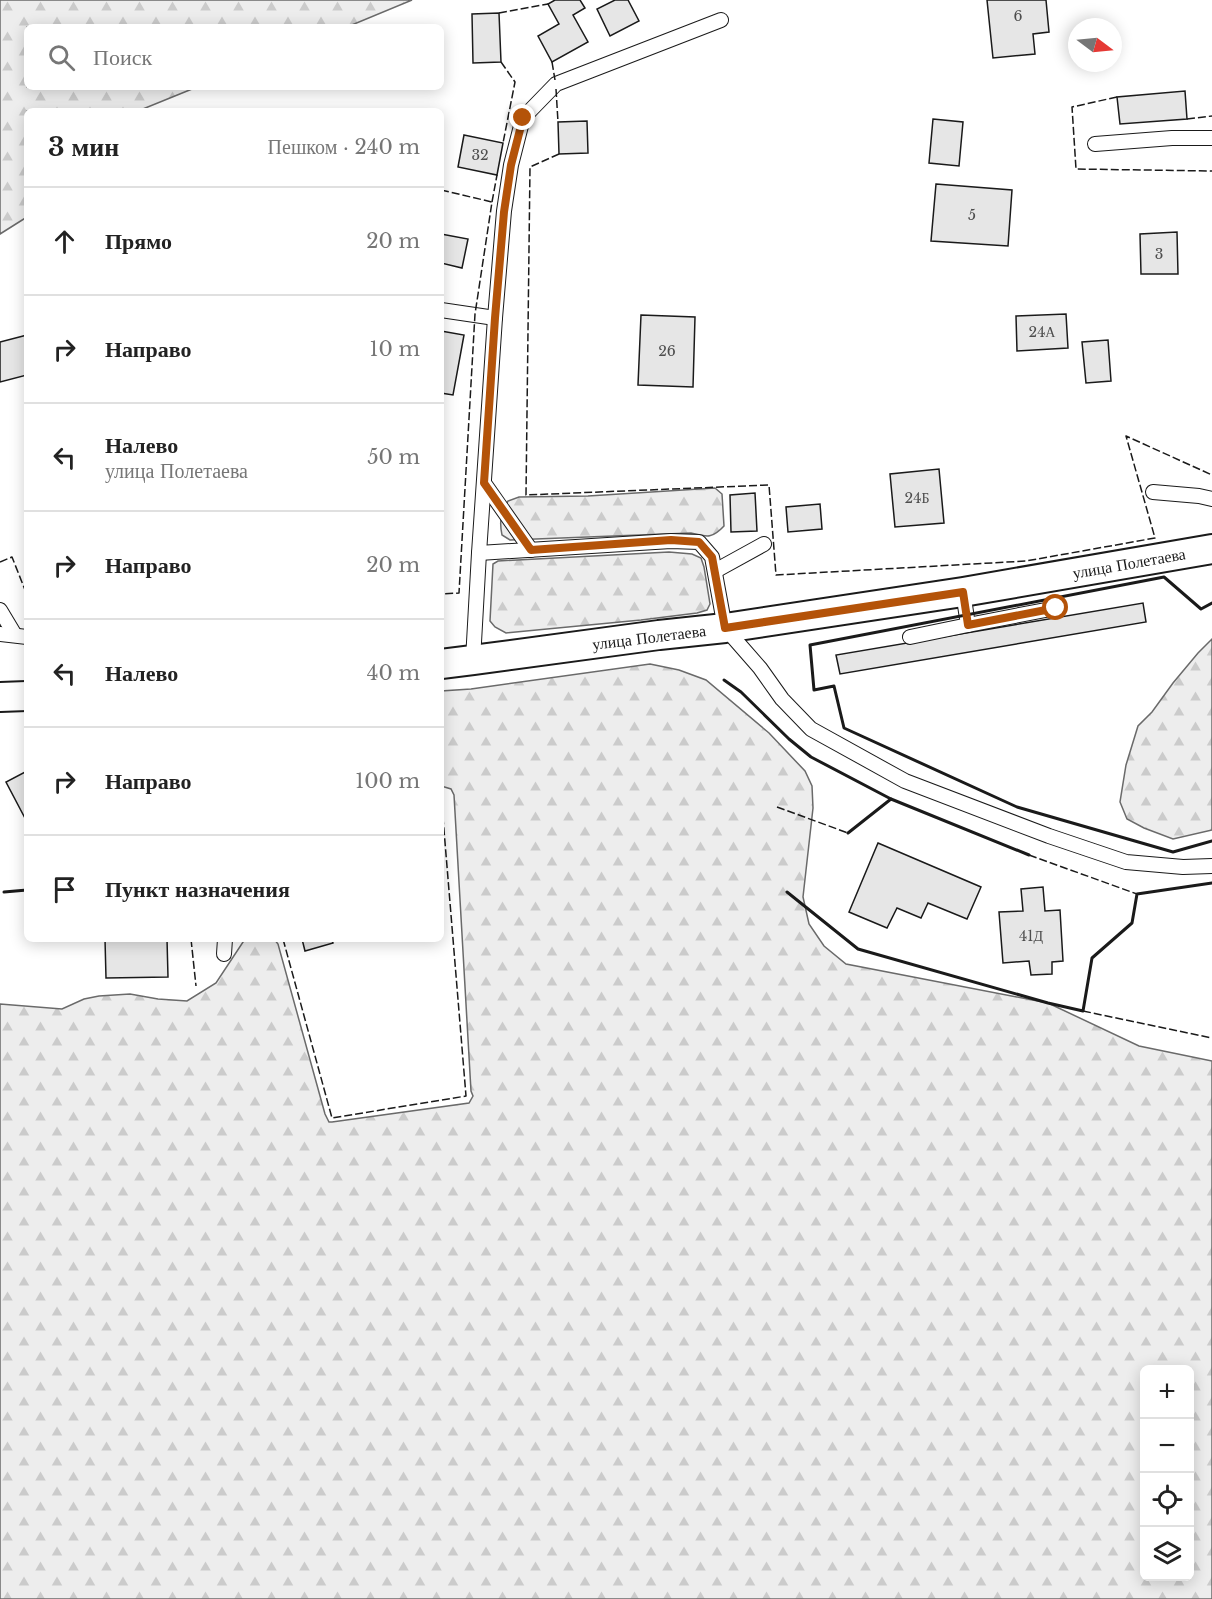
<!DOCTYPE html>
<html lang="ru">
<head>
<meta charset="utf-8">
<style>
  :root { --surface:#fff; --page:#f2f2f2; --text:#222; --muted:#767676; --line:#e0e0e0 }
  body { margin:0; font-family:"Libre Baskerville",serif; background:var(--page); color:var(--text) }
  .controls { position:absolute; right:18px; bottom:18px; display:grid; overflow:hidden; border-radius:9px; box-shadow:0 3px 15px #0003 }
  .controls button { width:54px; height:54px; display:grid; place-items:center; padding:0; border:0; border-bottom:2px solid var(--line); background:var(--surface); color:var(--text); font:30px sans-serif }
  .compass { position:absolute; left:1068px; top:18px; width:54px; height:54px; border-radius:50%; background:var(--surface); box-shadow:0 3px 15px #0003; rotate:106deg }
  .stop { position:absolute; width:18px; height:18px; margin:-14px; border:4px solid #b45309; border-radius:50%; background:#fff }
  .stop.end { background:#b45309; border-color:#fff; box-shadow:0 2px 6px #0008 }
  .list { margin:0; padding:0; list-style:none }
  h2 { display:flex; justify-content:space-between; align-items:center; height:78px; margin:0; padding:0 24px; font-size:26px }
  h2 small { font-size:20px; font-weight:400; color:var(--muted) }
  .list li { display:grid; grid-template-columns:39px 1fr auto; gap:18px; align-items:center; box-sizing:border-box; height:108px; padding:0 24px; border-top:2px solid var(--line) }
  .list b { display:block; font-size:22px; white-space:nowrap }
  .list p { margin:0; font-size:20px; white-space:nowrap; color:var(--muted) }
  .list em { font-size:20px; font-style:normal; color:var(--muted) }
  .icon { flex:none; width:33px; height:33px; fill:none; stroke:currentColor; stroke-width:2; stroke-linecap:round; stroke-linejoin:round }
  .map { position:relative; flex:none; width:1212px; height:1599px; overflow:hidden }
  .search { position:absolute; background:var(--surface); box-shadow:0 3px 15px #0003; left:24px; top:24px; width:420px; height:66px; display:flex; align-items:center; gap:15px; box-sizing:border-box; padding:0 21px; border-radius:9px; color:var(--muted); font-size:22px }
  .panel { position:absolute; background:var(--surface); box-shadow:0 3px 15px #0003; left:24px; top:108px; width:420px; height:834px; border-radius:9px }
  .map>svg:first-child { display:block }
</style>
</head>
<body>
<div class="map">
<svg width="1212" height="1599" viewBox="0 0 1212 1599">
  <defs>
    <pattern id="forest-firs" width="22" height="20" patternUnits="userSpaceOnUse" patternTransform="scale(1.5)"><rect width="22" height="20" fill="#ededed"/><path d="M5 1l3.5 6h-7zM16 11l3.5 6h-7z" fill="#cbcbcb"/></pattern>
  </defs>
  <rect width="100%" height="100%" fill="#fff"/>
  <g fill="url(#forest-firs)" stroke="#6a6a6a" stroke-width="1.5" fill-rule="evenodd">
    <polygon points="0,0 412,0 347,27 27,27 27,87 197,87 138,111 27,111 27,217 0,234"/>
    <path d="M715,488l7,6 2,32c-12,13 -17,11 -33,7l-181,7 -8,-5c-3,-14 -1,-22 6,-34l11,-4 69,-1z"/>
    <polygon points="669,552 692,554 701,558 704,567 710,604 707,610 697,613 641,620 506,633 495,627 490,621 493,564 498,561"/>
    <polygon points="1212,639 1212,830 1173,839 1144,828 1127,819 1120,802 1126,765 1138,726 1152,712 1173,683 1198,653"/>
    <path d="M650,664l29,6 27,10 63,53 36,38 7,15 1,22 -10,89 6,27 15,22 22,18 202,39 91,43 73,15v538h-1212v-595l62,5 22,-10 15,-3 31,-2 28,5 29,2 29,-18 29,-44h29l4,5 47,170 4,8h3l137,-19 4,-7 -2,-5 -17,-296 -3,-6 -10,-3v-95l30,-2zM1144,1370h46v206h-46z"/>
  </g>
  <g fill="#e6e6e6" stroke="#1a1a1a" stroke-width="1.5">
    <polygon points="555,0 580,0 585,8 573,15 588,42 552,62 538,36 559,24 548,4"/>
    <polygon points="615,0 628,0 639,21 610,36 597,9"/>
    <polygon points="987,0 1046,0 1049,32 1033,34 1035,54 993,58"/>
    <polygon points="499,13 501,62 473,63 472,14"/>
    <polygon points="1185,91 1187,119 1120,124 1117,97"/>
    <polygon points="933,119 963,122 959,166 929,163"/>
    <polygon points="587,121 588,153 559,154 558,122"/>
    <polygon points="464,135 503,143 497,175 458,167"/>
    <polygon points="936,184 1012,190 1008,246 931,241"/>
    <polygon points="1177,232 1178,274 1141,274 1140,234"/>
    <polygon points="441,234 468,239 462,268 441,263"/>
    <polygon points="1066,314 1068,348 1017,351 1016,316"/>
    <polygon points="641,315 695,317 693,387 638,385"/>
    <polygon points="441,331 464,335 453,395 441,393"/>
    <polygon points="27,335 27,375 0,382 0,342"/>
    <polygon points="1108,340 1111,381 1086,383 1082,342"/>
    <polygon points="939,469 944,523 895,527 890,474"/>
    <polygon points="755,493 757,531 731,532 730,495"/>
    <polygon points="820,504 822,529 788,532 786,507"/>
    <polygon points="1143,603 1146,622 840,674 836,655"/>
    <polygon points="27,771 27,822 6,782"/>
    <polygon points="878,843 981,887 967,919 928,903 921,918 897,908 887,928 849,912"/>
    <polygon points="1043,887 1045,911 1060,910 1063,961 1052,962 1052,974 1031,975 1029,961 1003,963 999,912 1023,911 1021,889"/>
    <polygon points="105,939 167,939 168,977 106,978"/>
    <polygon points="302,939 332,939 333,943 305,951"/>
  </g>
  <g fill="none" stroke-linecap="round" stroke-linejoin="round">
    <g stroke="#1a1a1a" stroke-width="16">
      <g id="service">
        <polyline points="1095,144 1172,138 1212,138"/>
        <polyline points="441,310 495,318"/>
        <polyline points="484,483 531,550"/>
        <polyline points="1153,492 1199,496 1212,499"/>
        <polyline points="479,553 671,541 699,542 712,557 725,628 760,668 782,699 811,729 905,781 1049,836 1126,862 1183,867 1212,866"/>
        <polyline points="715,571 764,544"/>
        <polyline points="963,592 968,625"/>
        <polyline points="0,610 15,635"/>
        <polyline points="0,634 27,637"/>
        <polyline points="910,637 968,625 1056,608"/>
        <polyline points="473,660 479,553 495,318 504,211 511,165 523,118 556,84 721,20"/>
        <polyline points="224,954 225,939"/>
      </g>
    </g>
    <g stroke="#1a1a1a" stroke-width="32">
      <g id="minor">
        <polyline points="441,664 473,660 659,635 725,628 963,592 1212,549"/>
        <polyline points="0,697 27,696"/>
      </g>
    </g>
    <use href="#service" stroke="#fff" stroke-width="14"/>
    <use href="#minor" stroke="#fff" stroke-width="28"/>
    <g stroke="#1a1a1a" stroke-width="1.5" stroke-dasharray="8 3" stroke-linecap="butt">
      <polyline points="499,13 548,4"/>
      <polyline points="501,62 515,82 503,143"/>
      <polyline points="552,62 555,80"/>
      <polyline points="556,89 558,122"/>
      <polyline points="1117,97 1072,107 1076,169 1212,171"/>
      <polyline points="1187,119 1212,116"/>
      <polyline points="559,154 530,167 526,495 769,485 776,575 1026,561 1155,538 1126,436 1212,475"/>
      <polyline points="441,190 492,202 475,314 459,593 441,594"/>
      <polyline points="492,202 497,175"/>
      <polyline points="0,562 12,557 27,595"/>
      <polyline points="777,807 848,833"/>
      <polyline points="1029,855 1137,894"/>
      <polyline points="191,939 196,986"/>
      <polyline points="283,939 332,1118 466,1096 441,794"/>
      <polyline points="1083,1011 1212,1038"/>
    </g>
    <g stroke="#1a1a1a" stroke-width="3">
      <polyline points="1212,603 1201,609 1164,577 810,645 814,690 834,686 844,728 1017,807 1173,852 1212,841"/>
      <polyline points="724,680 741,692 789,739 811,757 891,799"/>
      <polyline points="848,833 891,799 1029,855"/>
      <polyline points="4,892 27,890"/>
      <polyline points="787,892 858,949 1048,1003 1083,1011 1092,958 1132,923 1137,894 1212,883"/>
    </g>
  </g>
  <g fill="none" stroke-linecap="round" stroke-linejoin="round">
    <polyline stroke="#b45309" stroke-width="8" points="523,118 511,165 504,212 495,318 484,483 531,550 671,540 699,542 712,557 725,628 963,592 968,625 1056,608"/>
  </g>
  <g text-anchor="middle" stroke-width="4.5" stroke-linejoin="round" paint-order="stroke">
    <g font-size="14" fill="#4d4d4d">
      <text x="1018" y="21">6</text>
      <text x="480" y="160">32</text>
      <text x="972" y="220">5</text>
      <text x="1159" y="259">3</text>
      <text x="1042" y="337">24А</text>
      <text x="667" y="356">26</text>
      <text x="917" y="503">24Б</text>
      <text x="1031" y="941">41Д</text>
    </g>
    <g font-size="16" fill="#1a1a1a" stroke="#fff">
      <text transform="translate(1129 563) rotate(-10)" y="6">улица Полетаева</text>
      <text transform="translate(649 637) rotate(-7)" y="6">улица Полетаева</text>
    </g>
  </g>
</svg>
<div class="controls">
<button>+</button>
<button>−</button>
<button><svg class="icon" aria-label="locate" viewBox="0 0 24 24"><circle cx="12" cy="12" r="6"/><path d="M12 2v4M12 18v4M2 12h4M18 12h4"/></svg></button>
<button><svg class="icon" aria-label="layers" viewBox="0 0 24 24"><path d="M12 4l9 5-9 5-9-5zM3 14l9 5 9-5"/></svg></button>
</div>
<svg class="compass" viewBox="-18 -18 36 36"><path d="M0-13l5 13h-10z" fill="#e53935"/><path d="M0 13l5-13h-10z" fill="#767676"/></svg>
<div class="stop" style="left:1056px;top:608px"></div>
<div class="stop end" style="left:523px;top:118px"></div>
<div class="search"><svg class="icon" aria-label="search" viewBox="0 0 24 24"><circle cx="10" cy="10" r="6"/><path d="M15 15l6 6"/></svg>Поиск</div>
<section class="panel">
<h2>3 мин<small>Пешком · 240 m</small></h2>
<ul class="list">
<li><svg class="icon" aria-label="ahead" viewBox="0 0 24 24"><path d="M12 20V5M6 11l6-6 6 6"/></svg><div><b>Прямо</b></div><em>20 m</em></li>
<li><svg class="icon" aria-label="right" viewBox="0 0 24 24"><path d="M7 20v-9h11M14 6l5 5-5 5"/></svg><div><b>Направо</b></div><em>10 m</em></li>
<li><svg class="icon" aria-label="left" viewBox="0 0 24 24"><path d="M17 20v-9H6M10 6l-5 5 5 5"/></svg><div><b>Налево</b><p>улица Полетаева</p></div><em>50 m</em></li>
<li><svg class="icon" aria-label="right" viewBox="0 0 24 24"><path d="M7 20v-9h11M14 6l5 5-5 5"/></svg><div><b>Направо</b></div><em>20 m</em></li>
<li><svg class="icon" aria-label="left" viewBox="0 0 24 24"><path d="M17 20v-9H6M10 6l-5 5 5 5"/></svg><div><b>Налево</b></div><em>40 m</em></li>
<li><svg class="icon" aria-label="right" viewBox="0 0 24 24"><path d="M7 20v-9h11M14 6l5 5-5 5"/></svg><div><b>Направо</b></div><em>100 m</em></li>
<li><svg class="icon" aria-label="arrive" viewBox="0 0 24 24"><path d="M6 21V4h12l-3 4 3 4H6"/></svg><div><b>Пункт назначения</b></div></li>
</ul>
</section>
</div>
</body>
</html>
